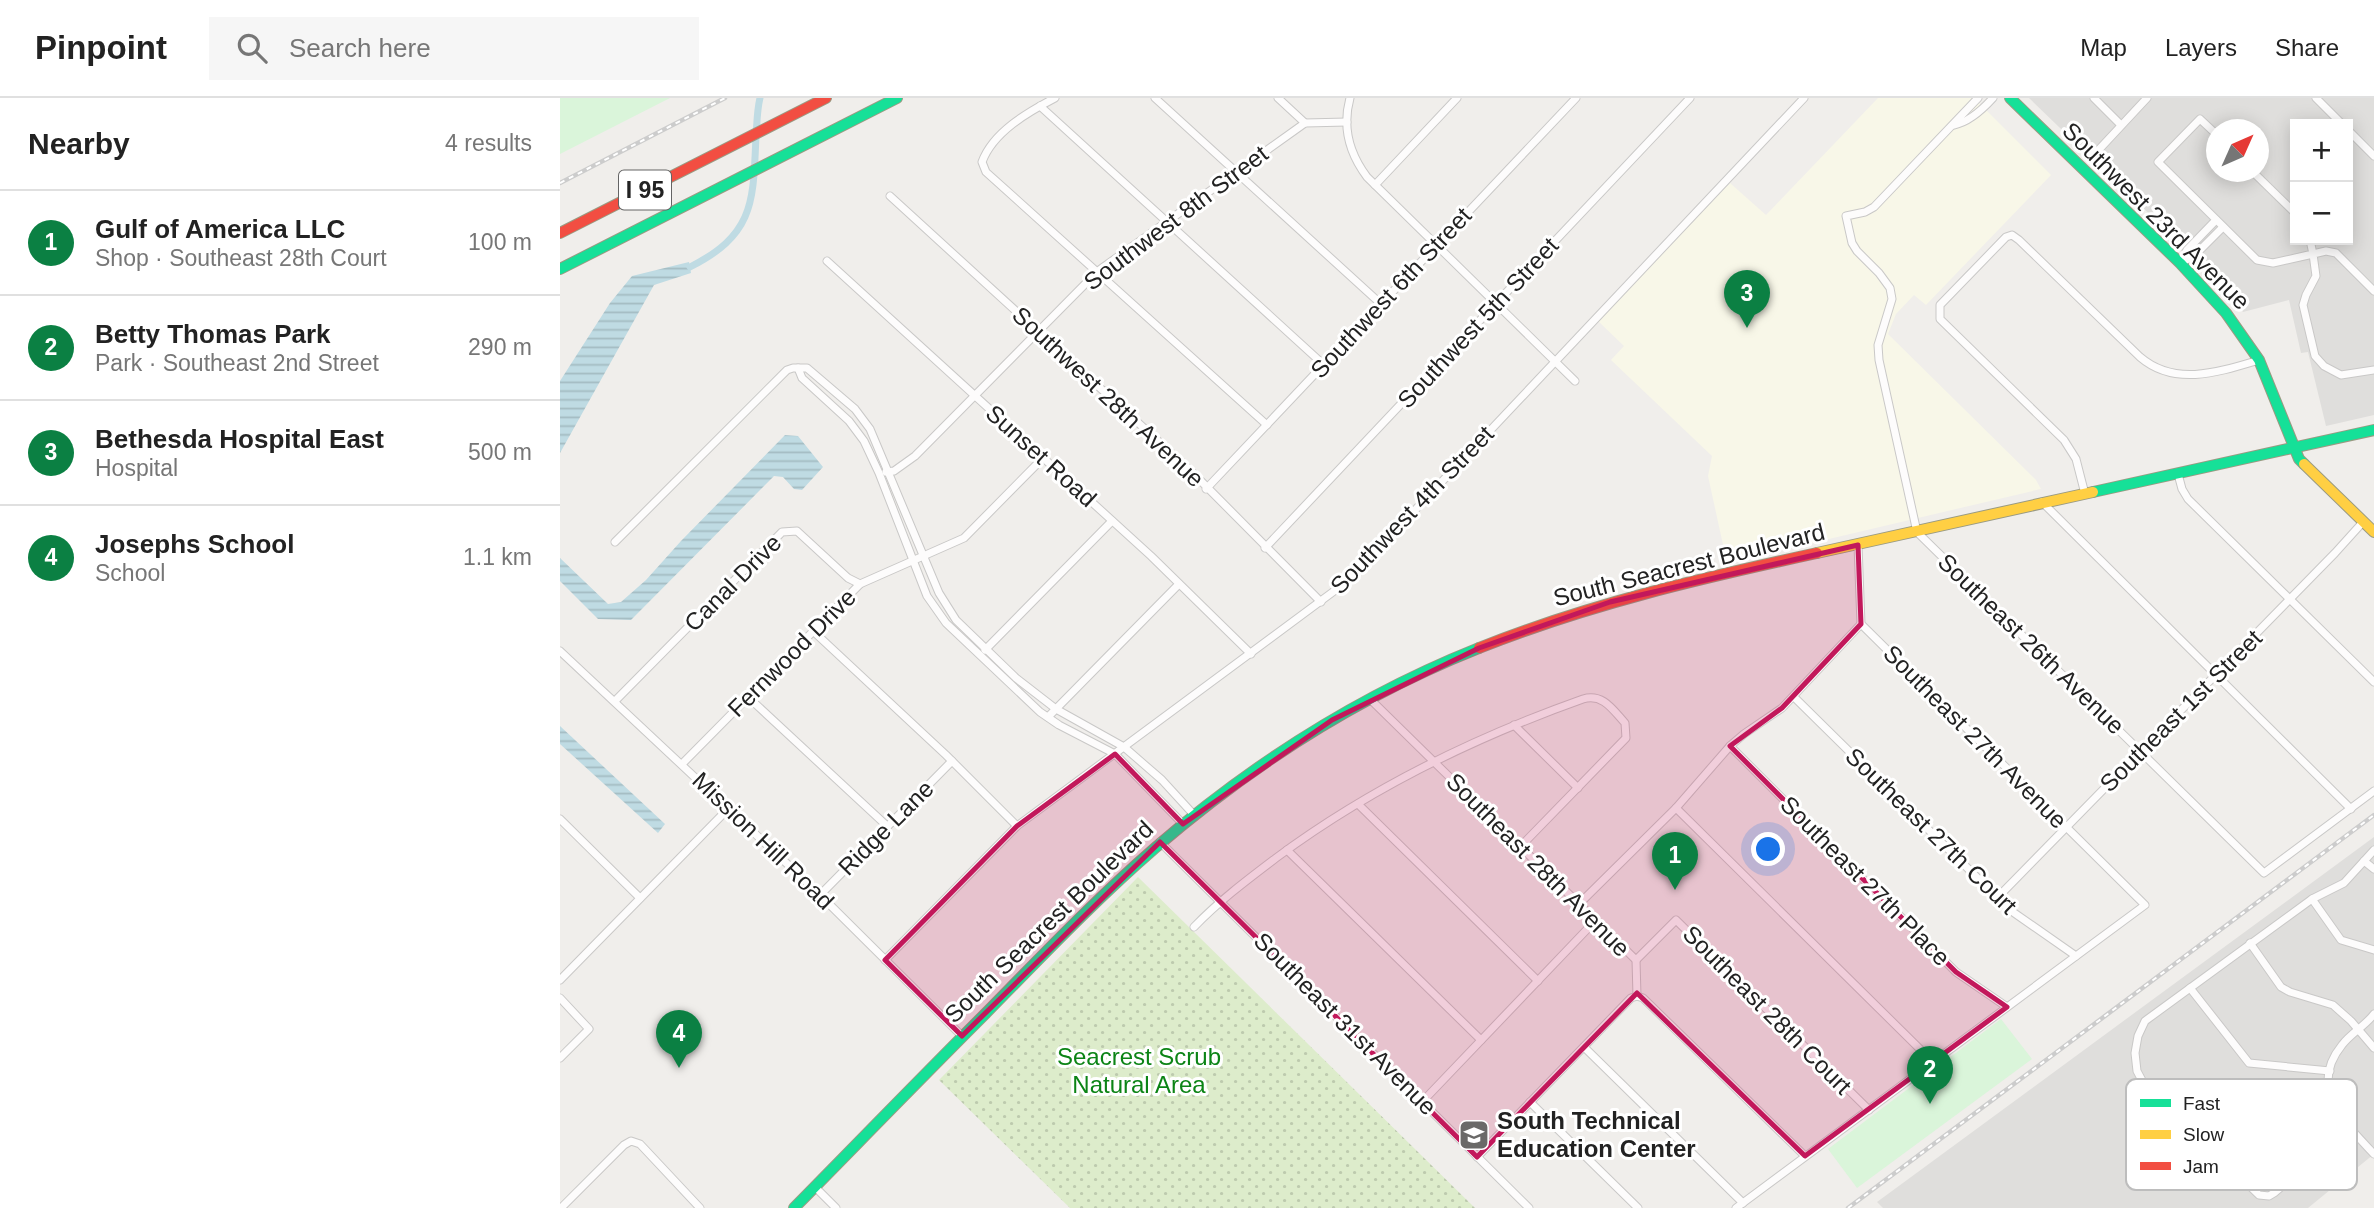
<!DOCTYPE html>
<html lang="en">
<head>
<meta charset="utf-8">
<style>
  :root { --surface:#fff; --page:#f6f6f6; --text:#222; --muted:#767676; --line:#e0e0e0; --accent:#0b8043 }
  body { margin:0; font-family:Helvetica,sans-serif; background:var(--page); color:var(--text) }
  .controls { position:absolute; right:21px; top:21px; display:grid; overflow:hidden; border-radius:0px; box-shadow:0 4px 18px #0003 }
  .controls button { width:63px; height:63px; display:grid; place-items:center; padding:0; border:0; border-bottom:2px solid var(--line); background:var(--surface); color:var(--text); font:35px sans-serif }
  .compass { position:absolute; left:1646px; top:21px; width:63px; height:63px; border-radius:50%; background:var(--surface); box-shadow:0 4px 18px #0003; rotate:45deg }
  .you { position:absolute; left:1209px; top:752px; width:24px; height:24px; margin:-18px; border:5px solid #fff; border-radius:50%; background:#1a73e8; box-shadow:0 0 0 10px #1a73e833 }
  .badge { display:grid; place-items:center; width:46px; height:46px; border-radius:50%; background:var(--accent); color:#fff; font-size:23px; font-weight:700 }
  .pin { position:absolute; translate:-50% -58px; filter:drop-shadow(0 2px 4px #0008) }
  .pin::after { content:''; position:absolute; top:37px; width:24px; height:21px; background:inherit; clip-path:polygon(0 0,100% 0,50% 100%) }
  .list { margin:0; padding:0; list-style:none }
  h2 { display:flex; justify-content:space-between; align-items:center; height:91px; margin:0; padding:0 28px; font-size:30px }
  h2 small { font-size:23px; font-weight:400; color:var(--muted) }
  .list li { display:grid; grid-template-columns:46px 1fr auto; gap:21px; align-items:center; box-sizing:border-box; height:105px; padding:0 28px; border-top:2px solid var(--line) }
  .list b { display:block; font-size:26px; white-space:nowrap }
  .list p { margin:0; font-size:23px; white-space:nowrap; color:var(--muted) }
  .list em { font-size:23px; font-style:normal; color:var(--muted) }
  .icon { flex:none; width:38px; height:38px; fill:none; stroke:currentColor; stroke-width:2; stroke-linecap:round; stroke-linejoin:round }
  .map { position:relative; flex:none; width:1814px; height:1110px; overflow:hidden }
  header { display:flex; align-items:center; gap:42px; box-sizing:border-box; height:98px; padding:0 35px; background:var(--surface); border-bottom:2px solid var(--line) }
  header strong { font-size:33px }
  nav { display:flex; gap:38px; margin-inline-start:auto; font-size:24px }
  .search { width:490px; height:63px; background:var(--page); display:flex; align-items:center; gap:18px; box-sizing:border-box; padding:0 24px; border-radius:0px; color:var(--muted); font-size:26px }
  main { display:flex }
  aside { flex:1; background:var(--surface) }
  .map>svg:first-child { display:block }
</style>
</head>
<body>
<header>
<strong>Pinpoint</strong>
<div class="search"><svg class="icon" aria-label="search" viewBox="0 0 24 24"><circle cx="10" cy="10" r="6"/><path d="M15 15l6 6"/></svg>Search here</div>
<nav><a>Map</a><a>Layers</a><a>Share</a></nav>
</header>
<main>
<aside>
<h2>Nearby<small>4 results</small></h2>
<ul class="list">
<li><span class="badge">1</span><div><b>Gulf of America LLC</b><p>Shop · Southeast 28th Court</p></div><em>100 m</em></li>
<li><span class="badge">2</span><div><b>Betty Thomas Park</b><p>Park · Southeast 2nd Street</p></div><em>290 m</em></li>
<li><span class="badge">3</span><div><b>Bethesda Hospital East</b><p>Hospital</p></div><em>500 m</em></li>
<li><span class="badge">4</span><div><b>Josephs School</b><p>School</p></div><em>1.1 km</em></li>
</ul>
</aside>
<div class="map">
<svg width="1814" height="1110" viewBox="0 0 1814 1110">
  <defs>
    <pattern id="grass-dots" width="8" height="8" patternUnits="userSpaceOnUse" patternTransform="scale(1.75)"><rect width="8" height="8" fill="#ddeccb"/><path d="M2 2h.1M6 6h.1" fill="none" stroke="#bdcaae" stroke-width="1.8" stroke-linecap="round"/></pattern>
    <pattern id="water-rules" width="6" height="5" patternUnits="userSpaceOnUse" patternTransform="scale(1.75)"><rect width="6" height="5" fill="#bfdbe3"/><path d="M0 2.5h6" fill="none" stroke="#a4bcc2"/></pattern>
  </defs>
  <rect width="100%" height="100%" fill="#f0eeeb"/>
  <g fill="#dfdedc" fill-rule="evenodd">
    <path d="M1469,0h345v317l-48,11 -18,-74 -7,1 -12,-53 -46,12 -21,-28zM1735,26h53v116h-53zM1657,32h42v42h-42z"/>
    <polygon points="1814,739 1814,1056 1748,1110 1323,1110 1317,1104"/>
  </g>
  <polygon fill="#f8f7e8" points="1318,0 1414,0 1491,77 1366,207 1354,197 1336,216 1328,236 1476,382 1481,391 1167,465 1148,378 1152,358 1051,262 1064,248 1038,223 1170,85 1206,117"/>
  <polygon fill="url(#grass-dots)" points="578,779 915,1110 510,1110 379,982"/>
  <g fill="#daf5da">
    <polygon points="0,0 110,0 0,56"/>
    <polygon points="1441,921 1472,961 1297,1090 1268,1051"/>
  </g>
  <g fill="url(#water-rules)">
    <polygon points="129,164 131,175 94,187 0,355 0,283 50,205 72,178"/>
    <polygon points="225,337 238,338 263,369 242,392 234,391 223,379 214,378 71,522 38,521 0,483 0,460 48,506 61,504 86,482 121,443"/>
    <polygon points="0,628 105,726 98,735 0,646"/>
  </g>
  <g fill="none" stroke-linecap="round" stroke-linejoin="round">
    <path stroke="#bfdbe3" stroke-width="7" d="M130,169c65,-33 63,-65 66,-131 1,-13 1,-26 4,-38"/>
    <g stroke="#c9c8c7" stroke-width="9">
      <g id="street">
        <path d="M495,0c-27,14 -62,34 -73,64l4,10 281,253"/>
        <polyline points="595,0 821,206"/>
        <polyline points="718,0 745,25"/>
        <path d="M790,0c-8,29 -1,55 17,79l208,204"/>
        <polyline points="1418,0 1314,109 1305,114 1286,118 1292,145 1297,153 1319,175 1330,190 1332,201 1318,247 1319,262 1357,434 1704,775 1814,693"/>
        <polyline points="1534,0 1561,27"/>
        <polyline points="1756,0 1782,26"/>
        <polyline points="480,8 764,267"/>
        <path d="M1394,27c15,-3 29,-16 39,-27"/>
        <polyline points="1788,32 1814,58"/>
        <polyline points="1657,37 1640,21 1598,64 1697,162 1713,165 1753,156 1750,142"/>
        <polyline points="1532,59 1587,0"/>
        <polyline points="1693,74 1735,115"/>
        <polyline points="815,87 897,0"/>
        <polyline points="330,98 631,373 761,504"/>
        <polyline points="267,163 591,458 691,556"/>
        <polyline points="1620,165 1627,152 1656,122"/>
        <polyline points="1621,165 1634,158 1663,129"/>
        <polyline points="1814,193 1776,155 1766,153 1753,156 1756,178 1746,197 1743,207 1755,258 1764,268 1781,277 1814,272"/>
        <polyline points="238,270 242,280 289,323 304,343 319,375 367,498 386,525 480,614 499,627 555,656 623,726"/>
        <polyline points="326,374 334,373 355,358 538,173 745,25 787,24"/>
        <polyline points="1618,376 1622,391 1628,401 1814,584"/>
        <polyline points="646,391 1016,0"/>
        <path d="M1525,396l-9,-35 -12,-19 -124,-121v-14l66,-68 6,-2 7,5 121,117c35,30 79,15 119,3"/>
        <polyline points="1482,404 1791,711"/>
        <polyline points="55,444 227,272 233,270 247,270 295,311 310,331 379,495 396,522 456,580 496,611 564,649 602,682 634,717"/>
        <polyline points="705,450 1130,0"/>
        <polyline points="253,533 386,657 457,728"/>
        <polyline points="425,552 552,423"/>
        <polyline points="0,553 254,791 402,938"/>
        <polyline points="188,599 327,728"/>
        <polyline points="1234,599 1450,812 1516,858"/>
        <polyline points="810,601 1076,862 1077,898"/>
        <polyline points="55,603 222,434 237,433 288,480 300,486"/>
        <polyline points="488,619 619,486"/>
        <polyline points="954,627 1018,690"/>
        <polyline points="1170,648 1396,874 1447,909"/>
        <polyline points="122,666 300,486 404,440 483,360"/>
        <polyline points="798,706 978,883"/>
        <polyline points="1116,710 1373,964"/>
        <polyline points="0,721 80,800"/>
        <polyline points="600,744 969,1110"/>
        <polyline points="727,752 921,942"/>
        <polyline points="1804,763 1814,771"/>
        <polyline points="260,797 392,663"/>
        <polyline points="1437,800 1775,455 1803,424"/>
        <polyline points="1752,801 1781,842 1814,852"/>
        <polyline points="1019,806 1116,710 1170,648 1184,636 1222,610 1301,526"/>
        <path d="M634,829c25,-26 53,-47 82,-69 93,-69 197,-120 307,-159 20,-6 30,11 42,24l1,15 -106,109"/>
        <polyline points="1690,845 1721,889 1730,894 1773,907 1791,923 1814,950"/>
        <polyline points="325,862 457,728 789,482 1244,0"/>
        <polyline points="1076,862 1116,822 1309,1012"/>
        <polyline points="0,882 163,716 165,709"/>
        <polyline points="1630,890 1689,965 1770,973"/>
        <polyline points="1077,898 1083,900 1245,1058"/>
        <polyline points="0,900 29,931 0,960"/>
        <path d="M1814,916c-9,12 -23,19 -32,31 -35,43 3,78 32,109"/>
        <polyline points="1024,949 1183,1105"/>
        <polyline points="863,1003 1035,823"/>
        <polyline points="970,1004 1078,1110"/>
        <polyline points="1790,1031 1714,1095 1709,1098 1699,1097 1662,1061 1650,1040 1616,1020 1585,988 1577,973 1575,955 1578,938 1585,923 1752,801 1784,785 1814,752"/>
        <polyline points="917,1059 1071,900 1077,898"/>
        <polyline points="255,1089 276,1110"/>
        <polyline points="1,1110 64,1047 71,1043 80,1046 140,1110"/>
        <polyline points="1176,1110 1585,807 1301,526 1298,447"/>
      </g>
    </g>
    <g stroke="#999a82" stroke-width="12">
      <g id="fast">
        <polyline points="1450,0 1620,165 1666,215 1699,262 1739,361 1744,366"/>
        <polyline points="0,171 337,0"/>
        <polyline points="1533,394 1814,332"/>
        <path d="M234,1110c63,-64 126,-129 190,-193 56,-57 111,-115 171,-167 96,-83 206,-153 324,-200"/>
      </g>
    </g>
    <g stroke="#999a82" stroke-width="12">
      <g id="slow">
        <polyline points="1744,366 1814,434"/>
        <polyline points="1257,455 1533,394"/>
      </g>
    </g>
    <g stroke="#999a82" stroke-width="12">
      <g id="jam">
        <polyline points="0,135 266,0"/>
        <path d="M919,550c110,-44 223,-70 338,-95"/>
      </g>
    </g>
    <use href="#street" stroke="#fdfcfc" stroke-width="7"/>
    <use href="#fast" stroke="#16e098" stroke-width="10"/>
    <use href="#slow" stroke="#ffcf43" stroke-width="10"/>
    <use href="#jam" stroke="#f24e42" stroke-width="10"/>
    <g stroke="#ccc" stroke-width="4.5">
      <g id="rail">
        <polyline points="0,85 165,0"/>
        <polyline points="1288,1110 1814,717"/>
      </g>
    </g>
    <use href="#rail" stroke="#fff" stroke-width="2" stroke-dasharray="5" stroke-linecap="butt"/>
  </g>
  <path fill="#c2185b" fill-opacity="0.2" stroke="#c2185b" stroke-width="5" stroke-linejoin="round" d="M1298,447l3,79 -79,84 -52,38 226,226 51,35 -202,149 -168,-163 -160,164 -317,-315 -198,194 -77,-76 132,-134 98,-72 68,70 149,-104 147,-72 131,-46z"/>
  <defs>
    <g id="school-square" transform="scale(1.575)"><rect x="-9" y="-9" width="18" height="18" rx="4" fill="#6a6968" stroke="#fff"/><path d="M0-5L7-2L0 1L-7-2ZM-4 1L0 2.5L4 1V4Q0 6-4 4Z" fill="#fff"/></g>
  </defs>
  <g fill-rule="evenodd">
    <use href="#school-square" x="914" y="1037"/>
  </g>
  <g text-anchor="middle" stroke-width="6" stroke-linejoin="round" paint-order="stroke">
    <rect fill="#fff" stroke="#646464" stroke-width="2" x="59" y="72.5" width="52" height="39" rx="5"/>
    <g font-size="23" font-weight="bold" fill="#222">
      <text x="85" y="100">I 95</text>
    </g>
    <g font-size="24" fill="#222" stroke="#fff">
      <text transform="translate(1596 118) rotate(45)" y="8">Southwest 23rd Avenue</text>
      <text transform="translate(616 120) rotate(-37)" y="8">Southwest 8th Street</text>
      <text transform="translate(831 195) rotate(-47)" y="8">Southwest 6th Street</text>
      <text transform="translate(918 225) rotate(-47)" y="8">Southwest 5th Street</text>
      <text transform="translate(548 299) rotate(43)" y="8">Southwest 28th Avenue</text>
      <text transform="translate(481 358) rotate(42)" y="8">Sunset Road</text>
      <text transform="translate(852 412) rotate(-46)" y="8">Southwest 4th Street</text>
      <text transform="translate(1129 467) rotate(-14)" y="8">South Seacrest Boulevard</text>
      <text transform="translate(173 485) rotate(-45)" y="8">Canal Drive</text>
      <text transform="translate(1471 546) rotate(44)" y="8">Southeast 26th Avenue</text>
      <text transform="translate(232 555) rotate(-45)" y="8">Fernwood Drive</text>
      <text transform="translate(1621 613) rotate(-45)" y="8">Southeast 1st Street</text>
      <text transform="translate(1415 639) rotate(45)" y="8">Southeast 27th Avenue</text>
      <text transform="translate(326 730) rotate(-45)" y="8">Ridge Lane</text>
      <text transform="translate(1371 733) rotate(44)" y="8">Southeast 27th Court</text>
      <text transform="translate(203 743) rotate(44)" y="8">Mission Hill Road</text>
      <text transform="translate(978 767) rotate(45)" y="8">Southeast 28th Avenue</text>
      <text transform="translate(1305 783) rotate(45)" y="8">Southeast 27th Place</text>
      <text transform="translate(489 824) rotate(-44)" y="8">South Seacrest Boulevard</text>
      <text transform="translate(1207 912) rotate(45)" y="8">Southeast 28th Court</text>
      <text transform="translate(785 926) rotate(45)" y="8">Southeast 31st Avenue</text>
    </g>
    <g font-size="24" fill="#0c8416" stroke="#fff">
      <text x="579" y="967">Seacrest Scrub<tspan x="579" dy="28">Natural Area</tspan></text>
    </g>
    <g font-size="24" font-weight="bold" fill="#222" stroke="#fff" text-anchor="start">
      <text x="937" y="1031">South Technical<tspan x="937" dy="28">Education Center</tspan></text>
    </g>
  </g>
  <rect x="1566" y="981" width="231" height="111" rx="10" fill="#fff" stroke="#bdbdbd" stroke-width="2"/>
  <rect x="1580" y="1001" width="31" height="8" fill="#16e098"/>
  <rect x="1580" y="1032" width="31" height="9" fill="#ffcf43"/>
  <rect x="1580" y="1064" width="31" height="8" fill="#f24e42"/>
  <g font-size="19" fill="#222">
    <text x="1623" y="1012">Fast</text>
    <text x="1623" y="1043">Slow</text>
    <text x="1623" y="1075">Jam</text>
  </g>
</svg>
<div class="controls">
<button>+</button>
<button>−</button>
</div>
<svg class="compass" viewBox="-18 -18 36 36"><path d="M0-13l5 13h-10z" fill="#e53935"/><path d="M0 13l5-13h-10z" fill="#767676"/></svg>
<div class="you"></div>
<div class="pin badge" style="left:1115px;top:792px">1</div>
<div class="pin badge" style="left:1370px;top:1006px">2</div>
<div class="pin badge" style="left:1187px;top:230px">3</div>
<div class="pin badge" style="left:119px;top:970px">4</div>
</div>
</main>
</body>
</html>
